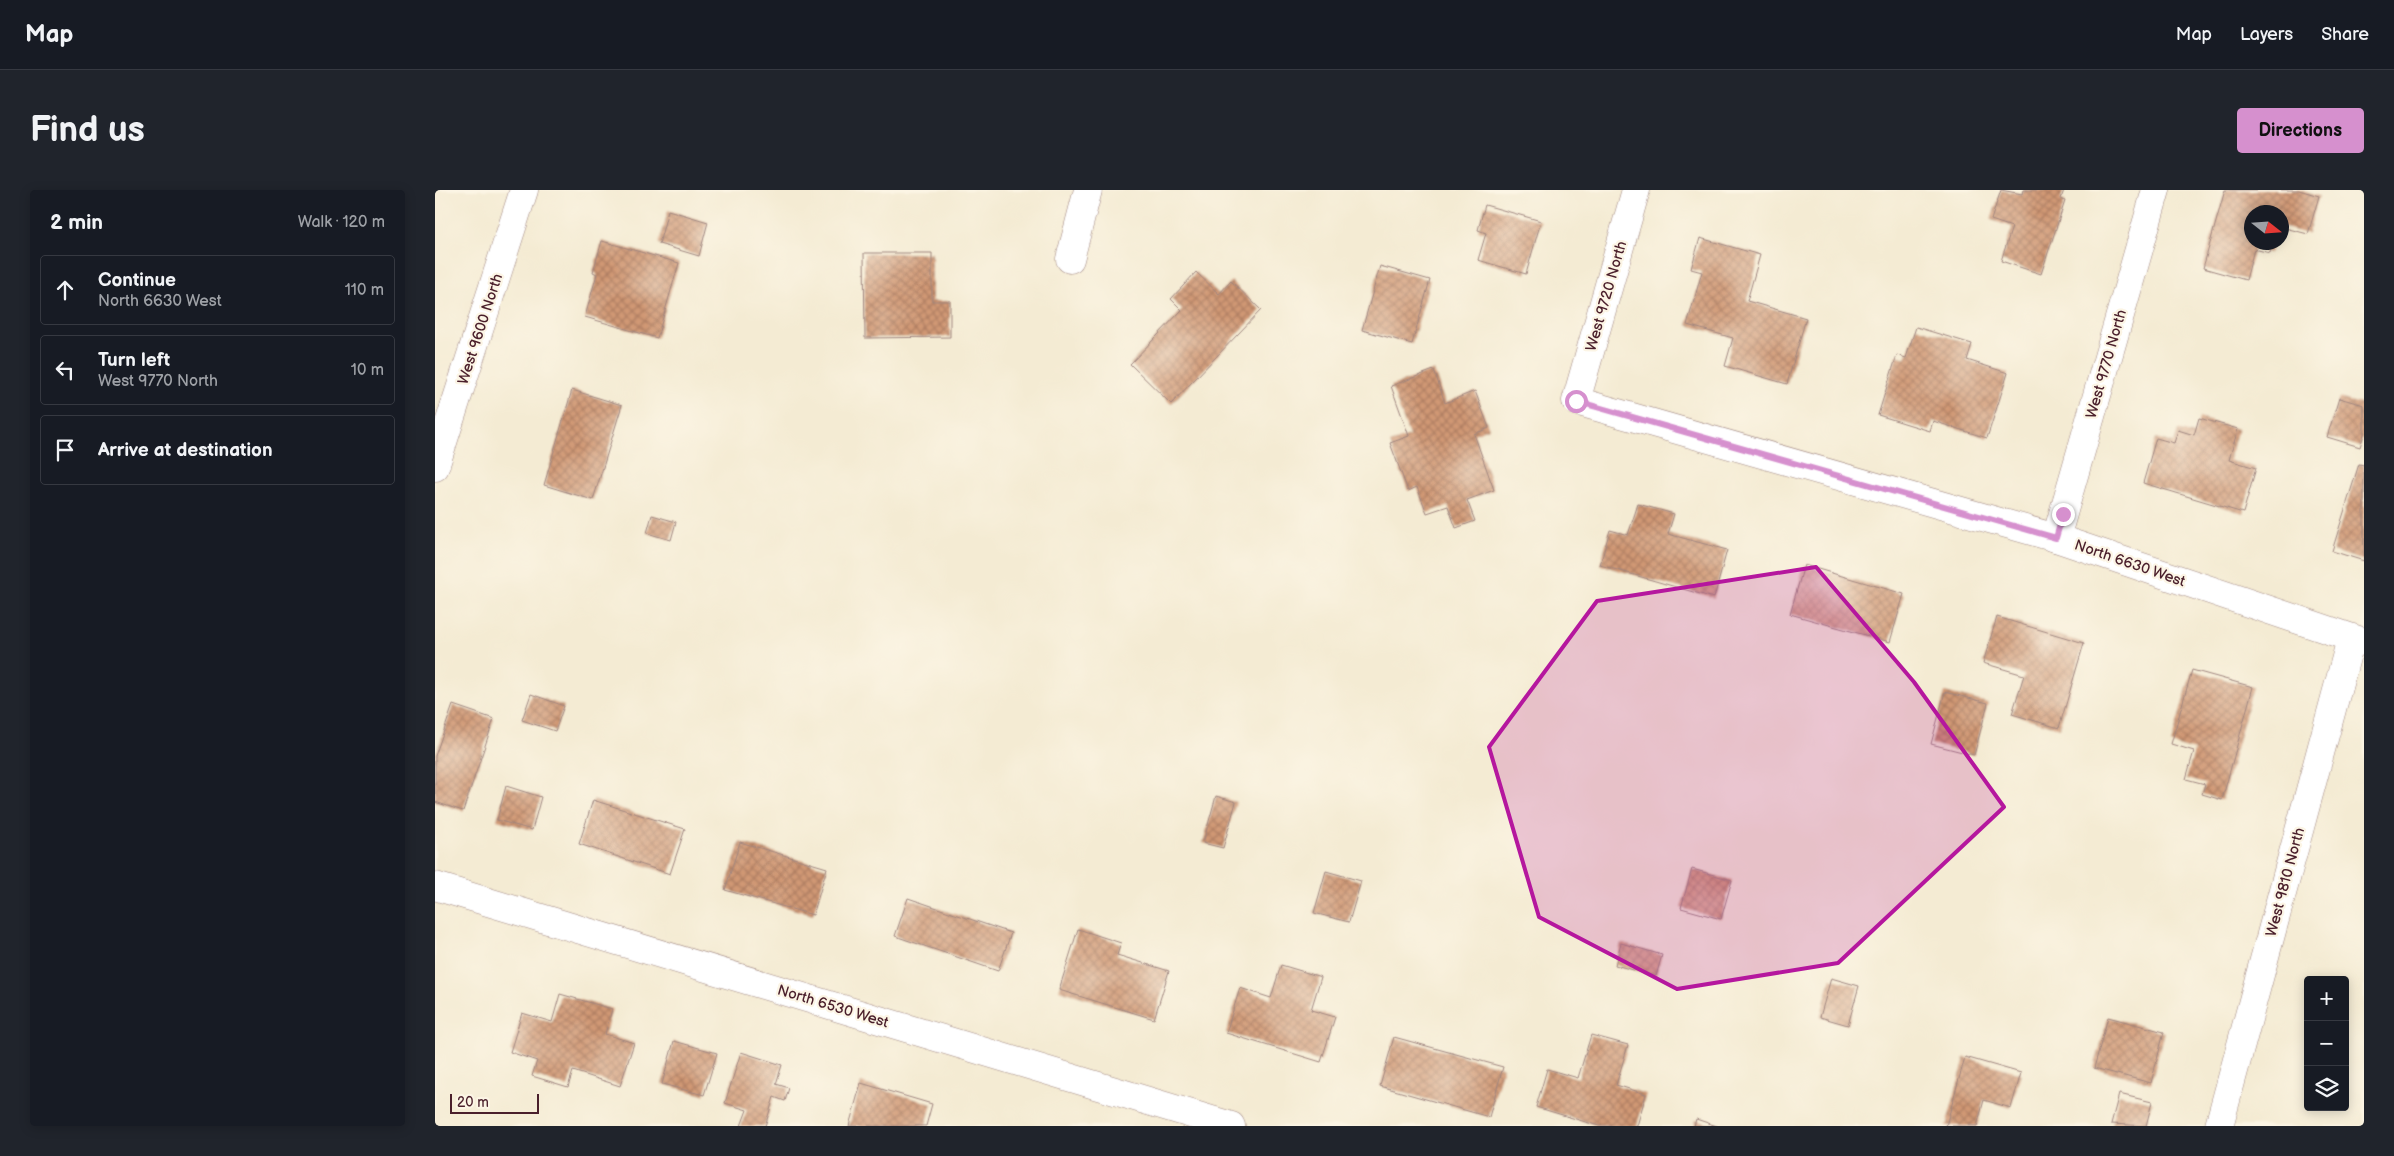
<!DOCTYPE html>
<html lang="en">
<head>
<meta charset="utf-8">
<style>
  :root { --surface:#171b24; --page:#20242c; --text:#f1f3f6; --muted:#9ea1a6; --line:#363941; --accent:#d690ce }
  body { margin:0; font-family:"Balsamiq Sans",sans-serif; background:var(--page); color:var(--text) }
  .controls { position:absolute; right:15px; bottom:15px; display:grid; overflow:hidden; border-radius:5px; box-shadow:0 2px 12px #0003 }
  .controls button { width:45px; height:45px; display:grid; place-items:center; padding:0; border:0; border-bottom:1px solid var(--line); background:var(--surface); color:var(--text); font:25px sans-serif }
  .compass { position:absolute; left:1809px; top:15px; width:45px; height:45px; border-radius:50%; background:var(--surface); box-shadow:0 2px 12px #0003; rotate:107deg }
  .scale { position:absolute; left:15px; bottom:12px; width:89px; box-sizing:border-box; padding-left:5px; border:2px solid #4a1f2b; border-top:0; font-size:14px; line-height:18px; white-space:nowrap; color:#4a1f2b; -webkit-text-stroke:4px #fcf5e5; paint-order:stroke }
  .stop { position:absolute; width:15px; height:15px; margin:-11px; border:4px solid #d690ce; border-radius:50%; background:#fff }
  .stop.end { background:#d690ce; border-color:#fff; box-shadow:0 1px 5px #0008 }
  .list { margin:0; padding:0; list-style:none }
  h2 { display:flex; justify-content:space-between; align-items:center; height:65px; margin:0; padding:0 20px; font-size:21px }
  h2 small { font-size:16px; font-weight:400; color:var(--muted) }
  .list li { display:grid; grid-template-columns:32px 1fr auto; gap:15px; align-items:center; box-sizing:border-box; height:70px; margin:0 10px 10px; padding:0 10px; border:1px solid var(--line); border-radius:5px }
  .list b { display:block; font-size:19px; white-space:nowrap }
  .list p { margin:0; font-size:16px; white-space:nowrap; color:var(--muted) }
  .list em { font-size:16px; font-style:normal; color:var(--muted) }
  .icon { flex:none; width:28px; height:28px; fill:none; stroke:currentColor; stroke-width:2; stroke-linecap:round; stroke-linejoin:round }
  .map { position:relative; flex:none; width:1929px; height:936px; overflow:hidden; border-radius:5px }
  header { display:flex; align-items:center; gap:30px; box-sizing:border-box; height:70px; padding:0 25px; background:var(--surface); border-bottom:1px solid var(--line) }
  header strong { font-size:24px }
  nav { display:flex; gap:28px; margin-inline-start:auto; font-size:18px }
  .intro { display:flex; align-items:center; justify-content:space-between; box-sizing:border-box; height:120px; padding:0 30px }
  h1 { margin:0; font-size:35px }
  .button { padding:12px 22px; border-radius:5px; background:var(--accent); color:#111; font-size:18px; font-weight:700 }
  main { display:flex; gap:30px; padding:0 30px }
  aside { flex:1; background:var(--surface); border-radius:5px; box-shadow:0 2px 12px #0003 }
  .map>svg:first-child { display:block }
</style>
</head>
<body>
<header>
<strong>Map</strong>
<nav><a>Map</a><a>Layers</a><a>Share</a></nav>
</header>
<div class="intro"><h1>Find us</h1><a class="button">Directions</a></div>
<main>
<aside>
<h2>2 min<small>Walk · 120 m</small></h2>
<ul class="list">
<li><svg class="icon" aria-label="ahead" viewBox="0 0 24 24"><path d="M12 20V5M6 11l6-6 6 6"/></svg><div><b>Continue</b><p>North 6630 West</p></div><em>110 m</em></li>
<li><svg class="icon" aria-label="left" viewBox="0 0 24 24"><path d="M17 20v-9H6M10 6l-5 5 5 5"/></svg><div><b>Turn left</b><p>West 9770 North</p></div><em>10 m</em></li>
<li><svg class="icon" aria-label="arrive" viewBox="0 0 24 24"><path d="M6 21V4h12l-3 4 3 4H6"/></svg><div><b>Arrive at destination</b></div></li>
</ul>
</aside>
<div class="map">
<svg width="1929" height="936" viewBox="0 0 1929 936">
  <defs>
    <pattern id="building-cross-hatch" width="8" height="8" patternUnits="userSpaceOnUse" patternTransform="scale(1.25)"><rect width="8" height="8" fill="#d09875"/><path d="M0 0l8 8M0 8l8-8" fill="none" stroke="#ab7b60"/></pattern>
  </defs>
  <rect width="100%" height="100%" fill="#fcf5e5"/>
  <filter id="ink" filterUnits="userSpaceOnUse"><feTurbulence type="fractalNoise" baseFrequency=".02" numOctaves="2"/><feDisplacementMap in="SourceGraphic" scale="10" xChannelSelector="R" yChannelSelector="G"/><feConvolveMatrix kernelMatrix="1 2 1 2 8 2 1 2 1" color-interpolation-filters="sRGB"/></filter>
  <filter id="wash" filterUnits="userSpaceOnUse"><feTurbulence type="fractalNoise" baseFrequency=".0096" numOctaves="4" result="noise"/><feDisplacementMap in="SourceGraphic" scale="20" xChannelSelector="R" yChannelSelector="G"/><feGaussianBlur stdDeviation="1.12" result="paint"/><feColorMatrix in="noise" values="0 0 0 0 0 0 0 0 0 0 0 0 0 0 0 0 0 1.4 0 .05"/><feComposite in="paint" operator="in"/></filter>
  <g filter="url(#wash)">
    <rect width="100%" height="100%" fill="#f4ebd3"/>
    <g id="blocks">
      <g fill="url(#building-cross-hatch)">
        <polygon points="1566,0 1587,4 1588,0 1629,0 1626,9 1630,11 1606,84 1566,71 1577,37 1556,30"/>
        <polygon points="1790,0 1864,0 1884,6 1873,44 1846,37 1846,22 1816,22 1816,52 1838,52 1835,63 1819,59 1811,90 1768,78"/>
        <polygon points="1050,15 1106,31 1091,84 1043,70 1051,43 1043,40"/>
        <polygon points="233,20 273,32 264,66 224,54"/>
        <polygon points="1265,48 1325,65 1312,111 1371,128 1352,194 1290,176 1298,148 1252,135 1267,82 1256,79"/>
        <polygon points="167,51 244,73 222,148 150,127 162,84 158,82"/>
        <polygon points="429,63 497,63 497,111 515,111 515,147 430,148"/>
        <polygon points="945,76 995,90 977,154 927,140"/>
        <polygon points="761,82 784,104 796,91 826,120 736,214 695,174 747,120 736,109"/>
        <polygon points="1481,137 1537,154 1532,170 1573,183 1552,248 1498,231 1495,241 1443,225 1462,165 1471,168"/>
        <polygon points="999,180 1010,213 1040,201 1054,238 1039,244 1059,300 1032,310 1040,331 1021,338 1013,316 992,323 982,297 973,301 955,253 974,246 956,196"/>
        <polygon points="137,200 187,215 158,310 109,295"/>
        <polygon points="1904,208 1929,215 1929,244 1925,257 1892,247"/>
        <polygon points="1764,228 1803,239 1794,270 1821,278 1808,323 1708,293 1721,248 1739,253 1743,240 1759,245"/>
        <polygon points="1924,274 1929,275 1929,371 1897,361"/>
        <polygon points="1203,314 1239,324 1233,344 1292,360 1279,408 1165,375 1175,340 1193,345"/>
        <polygon points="217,325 241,332 236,350 212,343"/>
        <polygon points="1369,375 1469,404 1455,452 1355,424"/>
        <polygon points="1562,427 1649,453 1624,538 1577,524 1589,485 1548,473"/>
        <polygon points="1757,480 1818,497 1787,610 1767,604 1770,594 1751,589 1759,561 1736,554"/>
        <polygon points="1510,502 1553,513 1539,565 1496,554"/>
        <polygon points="96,504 129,516 120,541 87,530"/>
        <polygon points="18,515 59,529 28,621 0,612 0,566"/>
        <polygon points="71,596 106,607 97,640 62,630"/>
        <polygon points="781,606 801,612 788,658 768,653"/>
        <polygon points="158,610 250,639 235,684 144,654"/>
        <polygon points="305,652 392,678 378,725 290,700"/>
        <polygon points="1257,679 1297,690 1286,729 1246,718"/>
        <polygon points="891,681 926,691 914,732 879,723"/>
        <polygon points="473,708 576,743 563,781 460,746"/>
        <polygon points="643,739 686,753 682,765 734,781 719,829 624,800"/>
        <polygon points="1186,753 1227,765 1221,786 1180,775"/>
        <polygon points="846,775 886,787 876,820 900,827 886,872 791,843 805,798 836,808"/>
        <polygon points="1396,788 1424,796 1413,835 1385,827"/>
        <polygon points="125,804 177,819 170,844 199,853 185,896 138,881 133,897 97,886 102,871 75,862 87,823 117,832"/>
        <polygon points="1673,827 1729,842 1716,893 1659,878"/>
        <polygon points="1156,845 1193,855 1181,895 1211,904 1202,936 1164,936 1101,917 1112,879 1143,888"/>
        <polygon points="959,847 1068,877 1054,927 945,896"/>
        <polygon points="239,851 282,863 269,905 227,894"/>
        <polygon points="306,862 347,875 341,894 354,898 350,911 339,907 330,936 306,936 312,920 290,913"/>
        <polygon points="1530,867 1586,883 1576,918 1549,910 1542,936 1511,936"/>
        <polygon points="426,893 497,914 491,936 414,936"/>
        <polygon points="1684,904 1717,912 1711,936 1676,934"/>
        <polygon points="1261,929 1282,936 1259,936"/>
      </g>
    </g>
  </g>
  <g filter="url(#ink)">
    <use href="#blocks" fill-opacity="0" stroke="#9f857f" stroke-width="1"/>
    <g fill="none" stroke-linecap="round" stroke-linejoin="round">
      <g stroke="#9f857f" stroke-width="29">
        <g id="street">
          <polyline points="1201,0 1141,211 1621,348 1929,452"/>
          <polyline points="635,69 653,0"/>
          <polyline points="1621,348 1721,0"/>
          <polyline points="0,696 796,936"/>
          <polyline points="1784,936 1916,449"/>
        </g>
      </g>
      <g stroke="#9f857f" stroke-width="29">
        <polyline id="secondary" points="0,277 89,0"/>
      </g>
      <use href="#street" stroke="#fff" stroke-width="28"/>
      <use href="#secondary" stroke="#fff" stroke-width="28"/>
    </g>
  </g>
  <g fill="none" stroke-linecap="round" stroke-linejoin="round" filter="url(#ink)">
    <polyline stroke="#d690ce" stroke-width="6" points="1141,211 1621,348 1628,324"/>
  </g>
  <path fill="#b5179e" fill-opacity="0.2" stroke="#b5179e" stroke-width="4" stroke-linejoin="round" d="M1381,377l98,115 90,125 -166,156 -161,26 -138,-72 -50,-170 108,-146z"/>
  <g text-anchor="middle" stroke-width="4.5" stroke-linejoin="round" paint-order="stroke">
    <g font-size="15" fill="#4a1f2b" stroke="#fcf5e5">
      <text transform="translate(1171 106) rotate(-74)" y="5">West 9720 North</text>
      <text transform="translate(45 139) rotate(-72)" y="5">West 9600 North</text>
      <text transform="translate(1671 174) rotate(-74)" y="5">West 9770 North</text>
      <text transform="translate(1695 373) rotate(19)" y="5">North 6630 West</text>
      <text transform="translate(1850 692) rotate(-75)" y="5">West 9810 North</text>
      <text transform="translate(398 816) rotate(17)" y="5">North 6530 West</text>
    </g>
  </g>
</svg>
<div class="controls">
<button>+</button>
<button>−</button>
<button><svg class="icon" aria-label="layers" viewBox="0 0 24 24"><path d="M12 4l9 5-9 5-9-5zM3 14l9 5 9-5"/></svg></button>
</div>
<svg class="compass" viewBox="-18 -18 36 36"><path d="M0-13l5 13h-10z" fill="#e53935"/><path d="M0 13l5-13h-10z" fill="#9ea1a6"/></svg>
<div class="scale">20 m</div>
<div class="stop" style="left:1141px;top:211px"></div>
<div class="stop end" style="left:1628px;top:324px"></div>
</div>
</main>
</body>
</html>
